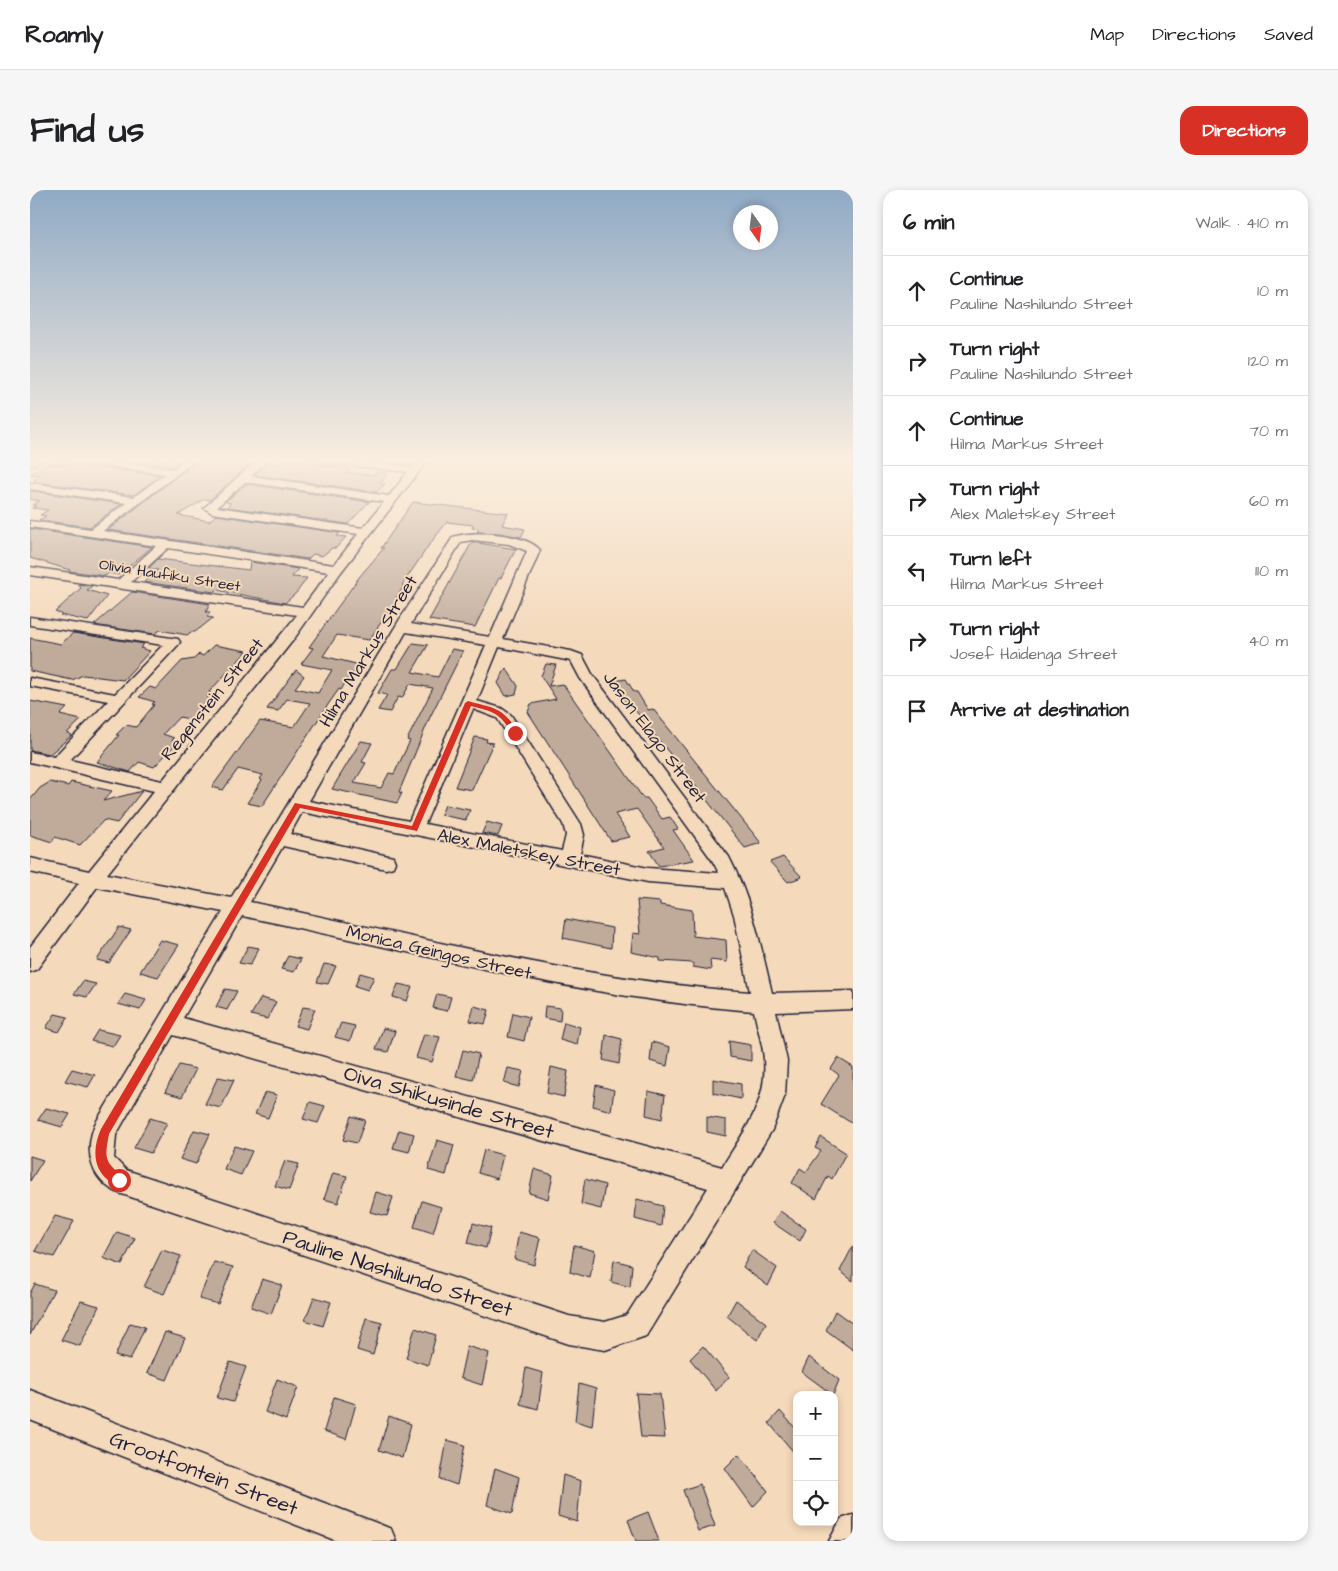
<!DOCTYPE html>
<html lang="en">
<head>
<meta charset="utf-8">
<style>
  :root { --surface:#fff; --page:#f6f6f6; --text:#202124; --muted:#757577; --line:#e0e0e0; --accent:#d93025 }
  body { margin:0; font-family:"Architects Daughter",sans-serif; background:var(--page); color:var(--text) }
  .controls { position:absolute; right:15px; bottom:15px; display:grid; overflow:hidden; border-radius:10px; box-shadow:0 2px 8px #0003 }
  .controls button { width:45px; height:45px; display:grid; place-items:center; padding:0; border:0; border-bottom:1px solid var(--line); background:var(--surface); color:var(--text); font:25px sans-serif }
  .compass { position:absolute; left:703px; top:15px; width:45px; height:45px; border-radius:50%; background:var(--surface); box-shadow:0 2px 8px #0003; rotate:166deg }
  .stop { position:absolute; width:15px; height:15px; margin:-11px; border:4px solid #d93025; border-radius:50%; background:#fff }
  .stop.end { background:#d93025; border-color:#fff; box-shadow:0 1px 5px #0008 }
  .list { margin:0; padding:0; list-style:none }
  h2 { display:flex; justify-content:space-between; align-items:center; height:65px; margin:0; padding:0 20px; font-size:21px }
  h2 small { font-size:16px; font-weight:400; color:var(--muted) }
  .list li { display:grid; grid-template-columns:32px 1fr auto; gap:15px; align-items:center; box-sizing:border-box; height:70px; padding:0 20px; border-top:1px solid var(--line) }
  .list b { display:block; font-size:19px; white-space:nowrap }
  .list p { margin:0; font-size:16px; white-space:nowrap; color:var(--muted) }
  .list em { font-size:16px; font-style:normal; color:var(--muted) }
  .icon { flex:none; width:28px; height:28px; fill:none; stroke:currentColor; stroke-width:2; stroke-linecap:round; stroke-linejoin:round }
  .map { position:relative; flex:none; width:823px; height:1351px; overflow:hidden; border-radius:15px }
  header { display:flex; align-items:center; gap:30px; box-sizing:border-box; height:70px; padding:0 25px; background:var(--surface); border-bottom:1px solid var(--line) }
  header strong { font-size:24px }
  nav { display:flex; gap:28px; margin-inline-start:auto; font-size:18px }
  .intro { display:flex; align-items:center; justify-content:space-between; box-sizing:border-box; height:120px; padding:0 30px }
  h1 { margin:0; font-size:35px }
  .button { padding:12px 22px; border-radius:15px; background:var(--accent); color:#fff; font-size:18px; font-weight:700 }
  main { display:flex; gap:30px; padding:0 30px }
  aside { flex:1; background:var(--surface); border-radius:15px; box-shadow:0 2px 8px #0003 }
  .map>svg:first-child { display:block }
</style>
</head>
<body>
<header>
<strong>Roamly</strong>
<nav><a>Map</a><a>Directions</a><a>Saved</a></nav>
</header>
<div class="intro"><h1>Find us</h1><a class="button">Directions</a></div>
<main>
<div class="map">
<svg width="823" height="1351" viewBox="0 0 823 1351">
  <rect width="100%" height="100%" fill="#f4d9bb"/>
  <filter id="ink" filterUnits="userSpaceOnUse"><feTurbulence type="fractalNoise" baseFrequency=".02" numOctaves="2"/><feDisplacementMap in="SourceGraphic" scale="10" xChannelSelector="R" yChannelSelector="G"/><feConvolveMatrix kernelMatrix="1 2 1 2 8 2 1 2 1" color-interpolation-filters="sRGB"/></filter>
  <g filter="url(#ink)">
    <g fill="#c0ab9b" stroke="#22223b">
      <polygon points="93,269 153,269 142,277"/>
      <polygon points="169,269 223,271 180,310 175,309 148,325 179,331 186,325 310,343 307,346 316,347 306,358 302,358 292,366 283,364 278,369 78,340"/>
      <polygon points="255,270 320,279 317,283 344,285 346,282 358,283 350,294 355,294 347,302 225,285 238,273 250,274"/>
      <polygon points="18,273 83,279 130,285 104,305 4,292 6,290 4,289 10,285 1,284"/>
      <polygon points="216,294 339,312 318,334 197,317 201,313 195,312"/>
      <polygon points="0,302 1,301 91,314 60,337 9,330 16,326 10,325 18,320 2,318 6,316 2,315 10,311 0,309"/>
      <polygon points="383,312 478,323 472,335 495,339 491,347 469,343 447,342 449,339 442,338 443,335 417,332 399,355 372,395 374,396 366,408 368,408 339,450 307,445 293,466 326,474 324,484 321,483 311,500 309,499 297,516 232,616 217,613 232,590 230,589 233,585 208,579 193,600 182,597 230,531 264,537 280,513 257,509 248,521 237,519 266,480 274,486 265,498 288,503 302,480 271,474 283,458 279,457 330,386 354,358 351,358"/>
      <polygon points="0,339 122,357 88,385 79,383 75,386 39,381 40,380 0,368"/>
      <polygon points="442,352 486,359 471,388 469,388 445,437 399,430"/>
      <polygon points="128,369 219,380 220,372 268,379 262,387 277,388 267,402 255,413 186,400 185,402 114,392 128,380 119,378"/>
      <polygon points="48,394 62,396 57,400 77,406 58,431 30,425 31,424 25,422 51,398"/>
      <polygon points="102,402 180,414 176,422 180,422 177,427 183,428 165,442 161,442 157,445 130,440 125,444 64,435"/>
      <polygon points="43,443 114,454 110,458 120,461 93,490 53,485 42,490 0,481 0,448 31,454"/>
      <polygon points="383,453 398,455 382,482 408,487 422,459 433,461 400,527 369,602 372,603 367,613 302,599 331,551 342,553 332,572 336,573 324,593 351,598 359,583 364,584 380,551 377,550 403,498 380,494 372,508 368,507 360,522 348,520 357,505 348,503 362,479 367,479"/>
      <polygon points="184,455 217,461 179,502 181,503 177,507 184,508 165,530 149,527 133,544 144,548 142,551 147,553 124,577 109,572 100,582 67,572 89,545 86,545 96,535 106,537 124,515 122,514 125,512 109,507 120,497 126,499 152,471 164,469 169,464 173,466"/>
      <polygon points="516,474 526,475 519,496 533,494 613,608 617,608 632,629 640,627 648,639 643,640 664,670 629,676 619,661 634,657 607,619 585,624 600,647 581,651 498,522 501,514 526,509 511,486"/>
      <polygon points="476,478 488,496 486,504 476,506 468,493"/>
      <polygon points="596,489 604,502 607,502 618,520 623,519 731,653 715,658 597,510 594,510 584,491"/>
      <polygon points="0,511 37,518 30,525 51,530 37,543 42,545 20,564 0,560"/>
      <polygon points="445,547 457,549 456,552 463,553 442,600 425,597"/>
      <polygon points="20,592 38,596 41,592 82,601 73,611 112,601 87,633 74,630 50,655 25,647 22,652 0,645 0,610 10,598"/>
      <polygon points="415,615 440,620 436,630 411,625"/>
      <polygon points="457,632 472,636 468,646 452,643"/>
      <polygon points="753,667 772,687 758,692 740,672"/>
      <polygon points="607,710 630,712 630,715 662,720 663,746 696,750 697,772 680,770 681,780 663,777 663,773 630,771 630,768 601,762 603,743 610,744"/>
      <polygon points="536,729 582,738 581,758 533,748"/>
      <polygon points="89,737 101,740 79,773 67,770"/>
      <polygon points="130,750 149,755 128,787 110,782"/>
      <polygon points="218,756 229,758 220,775 209,773"/>
      <polygon points="258,766 271,769 264,782 251,779"/>
      <polygon points="294,774 306,776 298,794 287,792"/>
      <polygon points="330,783 344,787 338,800 325,796"/>
      <polygon points="53,791 66,794 57,807 44,804"/>
      <polygon points="368,794 382,797 377,811 363,807"/>
      <polygon points="195,799 207,801 197,820 186,817"/>
      <polygon points="95,804 116,810 110,820 88,814"/>
      <polygon points="407,804 421,807 417,821 403,818"/>
      <polygon points="231,808 246,812 237,829 221,825"/>
      <polygon points="444,816 459,820 455,834 440,831"/>
      <polygon points="515,816 531,818 530,831 514,828"/>
      <polygon points="273,817 285,819 277,839 265,836"/>
      <polygon points="483,823 499,827 494,851 478,847"/>
      <polygon points="25,824 38,827 29,842 16,838"/>
      <polygon points="534,832 550,837 547,855 530,850"/>
      <polygon points="311,833 325,836 320,851 305,847"/>
      <polygon points="353,838 365,841 358,862 346,859"/>
      <polygon points="68,840 90,845 83,856 61,851"/>
      <polygon points="394,844 410,847 402,872 386,868"/>
      <polygon points="576,845 592,849 589,874 573,870"/>
      <polygon points="699,851 721,855 721,871 700,867"/>
      <polygon points="622,852 640,857 637,876 620,871"/>
      <polygon points="433,860 449,864 443,890 426,886"/>
      <polygon points="808,868 823,877 823,934 791,914 809,885 801,879"/>
      <polygon points="149,875 166,879 152,907 135,902"/>
      <polygon points="521,877 538,881 534,907 517,903"/>
      <polygon points="478,878 493,881 489,897 474,893"/>
      <polygon points="42,879 65,885 58,897 35,891"/>
      <polygon points="188,887 204,890 191,918 175,914"/>
      <polygon points="683,889 711,894 711,909 683,903"/>
      <polygon points="566,895 584,900 581,921 563,916"/>
      <polygon points="618,901 635,905 632,929 616,925"/>
      <polygon points="235,902 247,905 238,928 225,924"/>
      <polygon points="280,912 295,916 288,933 273,929"/>
      <polygon points="16,918 40,924 32,937 8,930"/>
      <polygon points="321,926 335,930 327,953 313,950"/>
      <polygon points="677,927 696,930 696,946 677,942"/>
      <polygon points="120,928 137,933 121,963 104,958"/>
      <polygon points="164,940 180,944 166,974 150,969"/>
      <polygon points="369,940 384,944 379,962 363,958"/>
      <polygon points="791,947 816,963 802,989 798,986 786,1009 762,993 770,978 776,982 791,961 785,958"/>
      <polygon points="407,950 424,955 416,985 398,980"/>
      <polygon points="204,956 222,961 211,985 194,979"/>
      <polygon points="454,960 473,965 467,989 448,983"/>
      <polygon points="0,966 13,970 0,991"/>
      <polygon points="255,971 269,974 259,1000 245,996"/>
      <polygon points="504,979 523,985 518,1009 499,1003"/>
      <polygon points="303,983 317,986 308,1013 294,1009"/>
      <polygon points="555,989 575,995 571,1019 551,1014"/>
      <polygon points="346,1002 363,1007 357,1026 340,1022"/>
      <polygon points="607,1009 633,1016 631,1036 605,1029"/>
      <polygon points="392,1011 411,1017 403,1043 384,1037"/>
      <polygon points="750,1021 776,1039 770,1051 743,1033"/>
      <polygon points="25,1026 44,1031 24,1067 5,1061"/>
      <polygon points="443,1033 461,1038 456,1058 438,1053"/>
      <polygon points="87,1042 105,1048 92,1075 73,1068"/>
      <polygon points="489,1042 510,1048 504,1075 484,1069"/>
      <polygon points="544,1055 565,1061 560,1088 540,1082"/>
      <polygon points="823,1056 823,1091 810,1081"/>
      <polygon points="132,1060 151,1066 134,1104 114,1097"/>
      <polygon points="722,1060 747,1078 738,1096 713,1077"/>
      <polygon points="584,1070 602,1075 600,1097 581,1092"/>
      <polygon points="184,1072 203,1077 188,1114 169,1109"/>
      <polygon points="232,1089 252,1095 241,1124 221,1117"/>
      <polygon points="5,1094 24,1100 0,1145 0,1103"/>
      <polygon points="284,1107 301,1112 293,1136 275,1130"/>
      <polygon points="706,1110 736,1133 727,1150 697,1126"/>
      <polygon points="51,1111 69,1116 50,1156 31,1150"/>
      <polygon points="805,1121 823,1134 823,1160 796,1140"/>
      <polygon points="336,1128 352,1132 343,1165 327,1160"/>
      <polygon points="100,1133 115,1137 100,1170 85,1166"/>
      <polygon points="385,1138 406,1145 398,1175 376,1168"/>
      <polygon points="135,1142 155,1148 137,1190 117,1183"/>
      <polygon points="437,1156 459,1163 452,1195 430,1188"/>
      <polygon points="673,1156 699,1187 686,1201 660,1169"/>
      <polygon points="779,1167 809,1190 803,1205 772,1182"/>
      <polygon points="200,1172 216,1177 203,1212 187,1208"/>
      <polygon points="496,1178 513,1183 508,1219 490,1214"/>
      <polygon points="247,1189 268,1197 256,1230 235,1222"/>
      <polygon points="549,1194 566,1199 562,1236 545,1231"/>
      <polygon points="606,1203 630,1204 635,1248 611,1247"/>
      <polygon points="304,1207 326,1214 316,1249 294,1241"/>
      <polygon points="750,1221 767,1240 767,1266 739,1233"/>
      <polygon points="359,1226 381,1234 372,1268 349,1260"/>
      <polygon points="417,1250 435,1255 427,1295 410,1289"/>
      <polygon points="709,1264 738,1301 723,1317 695,1278"/>
      <polygon points="465,1278 489,1287 482,1324 457,1315"/>
      <polygon points="533,1285 551,1291 547,1332 528,1326"/>
      <polygon points="670,1294 685,1336 668,1341 653,1300"/>
      <polygon points="618,1322 629,1351 606,1351 598,1330"/>
    </g>
    <g fill="none" stroke-linecap="round" stroke-linejoin="round">
      <g stroke="#22223b" stroke-width="3">
        <g id="minor">
          <polygon points="0,269 12,269 0,277"/>
          <path d="M40,269h27l76,10 13,-10h11l-94,72 231,34 24,-31 -146,-21 -8,-5 54,-49h11l-18,17 138,20 19,-24 -85,-10 -5,-3h29l66,8 6,-8h10l-88,113 -47,67 -187,235 124,24 169,-279 53,-82c20,-7 73,-4 87,13l-37,89 68,12 11,4 10,19 137,183c23,44 32,89 43,136l81,-2v18l-77,3 11,49 -2,34 -13,35 -126,206 -41,14 -36,-6 -450,-151c-29,-12 -35,-42 -24,-69l128,-212 -126,-25 -60,82 -7,3v-25l49,-64 -49,-11v-14l59,13 65,-80 -124,-29v-10l24,5 54,-56 -78,-15v-8l85,16 48,-49 -133,-20v-8l148,22 2,3 -2,3 -108,115 92,21 135,-166 -267,-40v-8l88,13 38,-34 -126,-19v-6l61,8 35,-26 -96,-14v-6l104,14 31,-23 -90,-12zM215,292l139,20 -21,26 -146,-21zM442,350l37,4 18,7 -37,86 -79,-13 50,-82zM138,358l161,24 -26,35 -172,-25zM376,442l80,13 -77,176 -100,-20zM469,457l72,14 9,17 132,182 7,13 -71,-5 -68,-14 4,-19 -3,-11 -70,-109 -10,-7 -24,-7zM443,519l24,9 66,106 3,11 -4,16 -137,-27zM272,622l346,70 77,6 9,27 16,77c-170,-12 -333,-56 -500,-90l33,-56 103,23 7,-2 2,-5 -2,-5 -103,-23zM212,726c171,35 338,82 512,95 3,16 9,33 10,49 4,41 -21,74 -42,107l-539,-149zM143,845l535,153 -81,127 -22,7 -36,-6 -443,-146 -12,-12 2,-23z"/>
          <polygon points="0,1200 349,1334 361,1339 366,1351 307,1351 0,1230"/>
          <polygon points="823,1325 823,1351 799,1351 811,1329"/>
        </g>
      </g>
      <use href="#minor" fill="#f4d9bb" fill-rule="evenodd"/>
    </g>
  </g>
  <linearGradient id="sky" x2="0" y2="1"><stop stop-color="#90aac5"/><stop offset="0.59" stop-color="#faeee0"/><stop offset="1" stop-color="#faeee0" stop-opacity="0"/></linearGradient>
  <rect width="823" height="458" fill="url(#sky)"/>
  <path fill="#d93025" d="M438,511c29,8 34,6 51,32l-6,1c-14,-21 -18,-22 -42,-28l-54,125 -117,-23 -191,326c-4,22 -6,28 14,42v8c-7,3 -10,-1 -15,-4 -16,-12 -15,-34 -7,-51l194,-326 117,23 53,-123z"/>
  <g text-anchor="middle" stroke-width="4" stroke-linejoin="round" paint-order="stroke">
    <g font-size="15" fill="#22223b" stroke="#f4d9bb">
      <text transform="translate(140 385) rotate(9)" y="5">Olivia Haufiku Street</text>
    </g>
    <g font-size="18" fill="#22223b" stroke="#f4d9bb">
      <text transform="translate(338 461) rotate(-59)" y="6">Hilma Markus Street</text>
      <text transform="translate(182 509) rotate(-51)" y="6">Regenstein Street</text>
      <text transform="translate(625 547) rotate(53)" y="6">Jason Elago Street</text>
      <text transform="translate(499 662) rotate(11)" y="6">Alex Maletskey Street</text>
      <text transform="translate(409 762) rotate(13)" y="6">Monica Geingos Street</text>
    </g>
    <g font-size="21" fill="#22223b" stroke="#f4d9bb">
      <text transform="translate(419 912) rotate(16)" y="7">Oiva Shikusinde Street</text>
      <text transform="translate(368 1083) rotate(18)" y="7">Pauline Nashilundo Street</text>
      <text transform="translate(174 1283) rotate(21)" y="7">Grootfontein Street</text>
    </g>
  </g>
</svg>
<div class="controls">
<button>+</button>
<button>−</button>
<button><svg class="icon" aria-label="locate" viewBox="0 0 24 24"><circle cx="12" cy="12" r="6"/><path d="M12 2v4M12 18v4M2 12h4M18 12h4"/></svg></button>
</div>
<svg class="compass" viewBox="-18 -18 36 36"><path d="M0-13l5 13h-10z" fill="#e53935"/><path d="M0 13l5-13h-10z" fill="#757577"/></svg>
<div class="stop" style="left:89px;top:990px"></div>
<div class="stop end" style="left:485px;top:543px"></div>
</div>
<aside>
<h2>6 min<small>Walk · 410 m</small></h2>
<ul class="list">
<li><svg class="icon" aria-label="ahead" viewBox="0 0 24 24"><path d="M12 20V5M6 11l6-6 6 6"/></svg><div><b>Continue</b><p>Pauline Nashilundo Street</p></div><em>10 m</em></li>
<li><svg class="icon" aria-label="right" viewBox="0 0 24 24"><path d="M7 20v-9h11M14 6l5 5-5 5"/></svg><div><b>Turn right</b><p>Pauline Nashilundo Street</p></div><em>120 m</em></li>
<li><svg class="icon" aria-label="ahead" viewBox="0 0 24 24"><path d="M12 20V5M6 11l6-6 6 6"/></svg><div><b>Continue</b><p>Hilma Markus Street</p></div><em>70 m</em></li>
<li><svg class="icon" aria-label="right" viewBox="0 0 24 24"><path d="M7 20v-9h11M14 6l5 5-5 5"/></svg><div><b>Turn right</b><p>Alex Maletskey Street</p></div><em>60 m</em></li>
<li><svg class="icon" aria-label="left" viewBox="0 0 24 24"><path d="M17 20v-9H6M10 6l-5 5 5 5"/></svg><div><b>Turn left</b><p>Hilma Markus Street</p></div><em>110 m</em></li>
<li><svg class="icon" aria-label="right" viewBox="0 0 24 24"><path d="M7 20v-9h11M14 6l5 5-5 5"/></svg><div><b>Turn right</b><p>Josef Haidenga Street</p></div><em>40 m</em></li>
<li><svg class="icon" aria-label="arrive" viewBox="0 0 24 24"><path d="M6 21V4h12l-3 4 3 4H6"/></svg><div><b>Arrive at destination</b></div></li>
</ul>
</aside>
</main>
</body>
</html>
